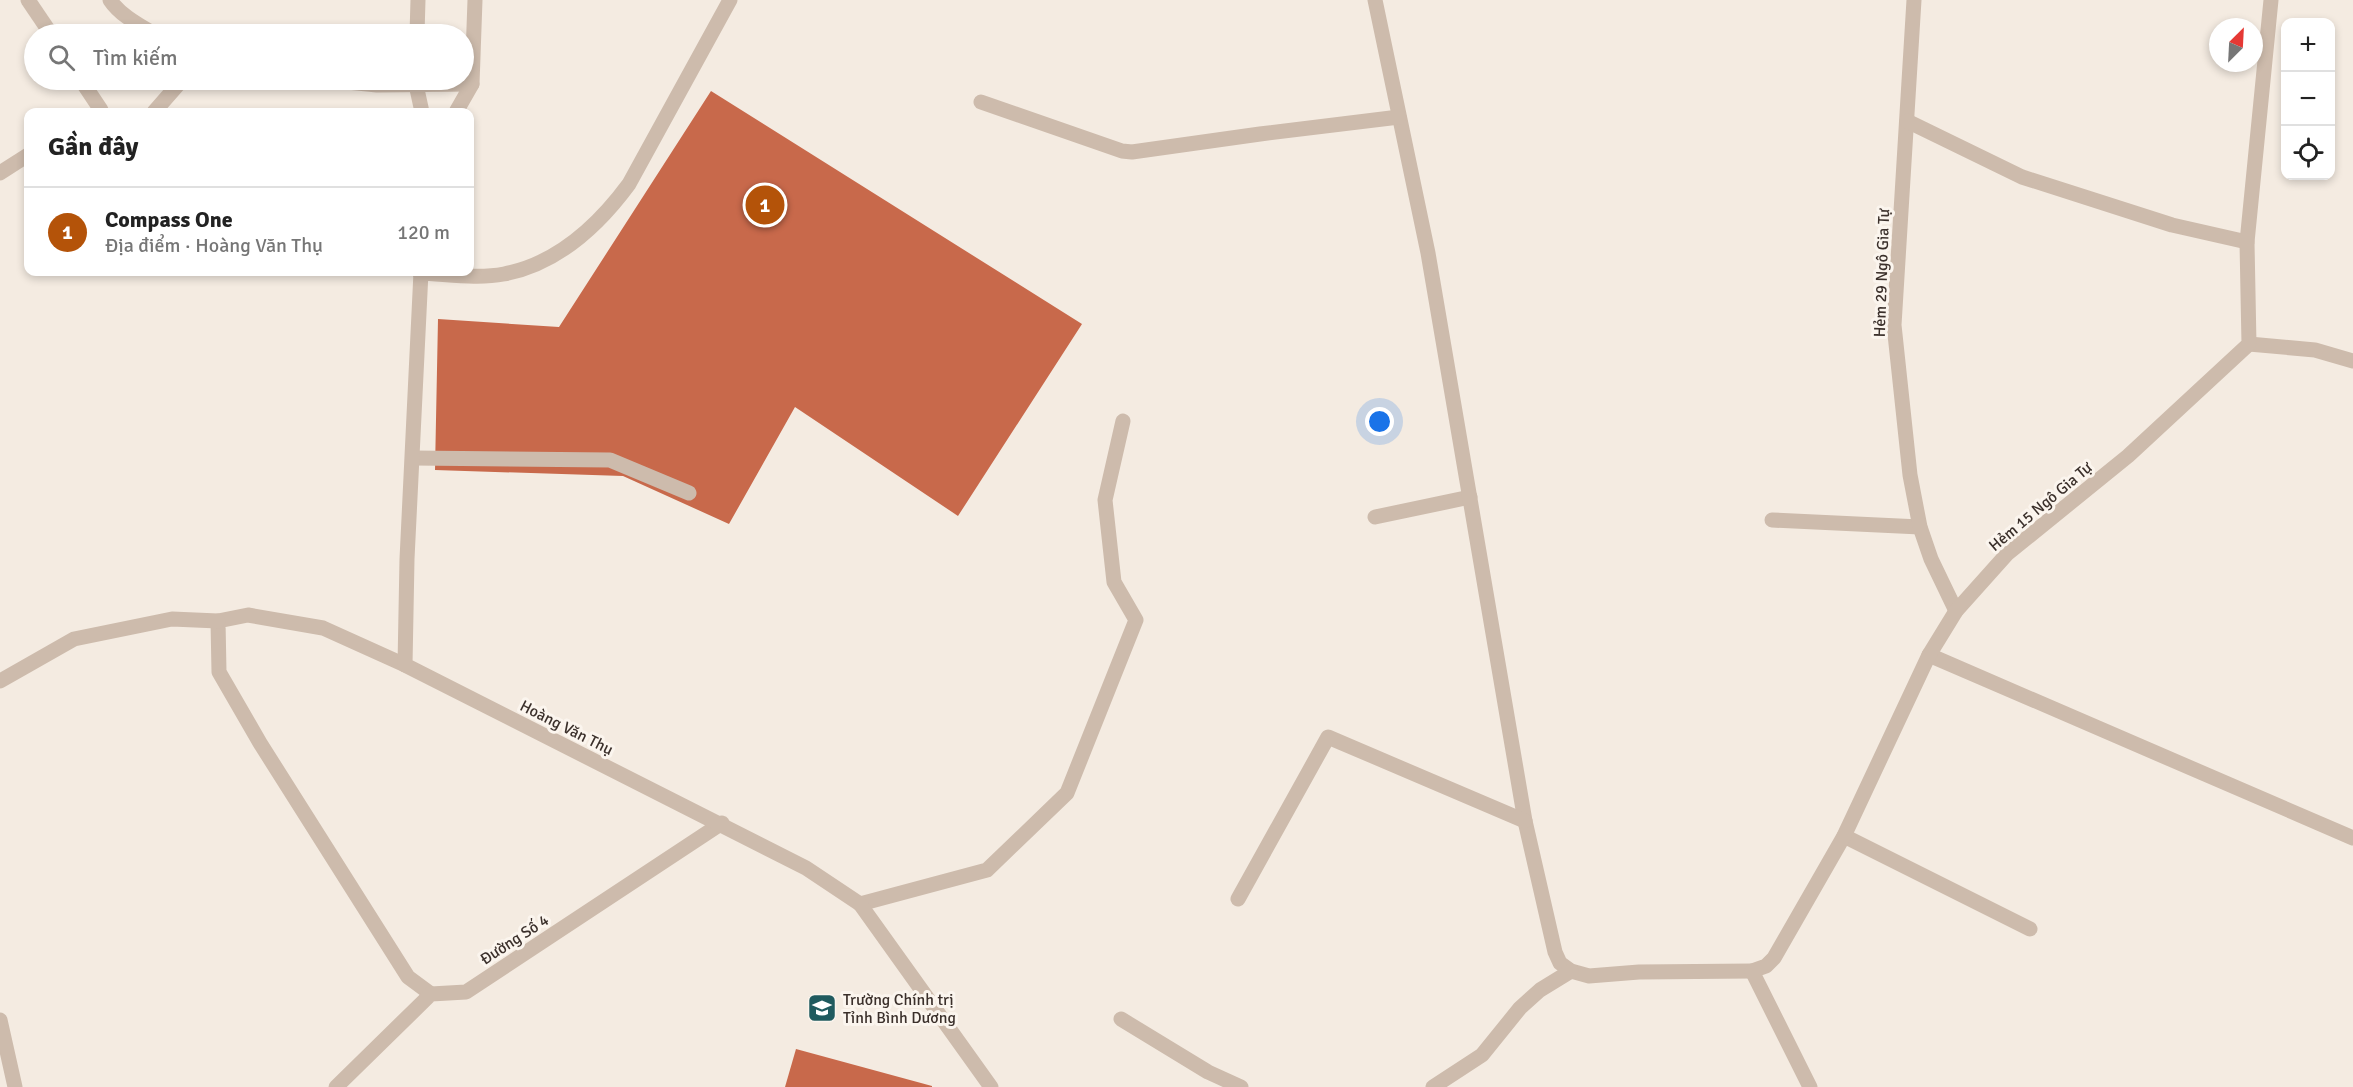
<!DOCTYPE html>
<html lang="vi">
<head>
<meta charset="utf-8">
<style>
  :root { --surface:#fff; --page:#f6f6f6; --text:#222; --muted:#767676; --line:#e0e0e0; --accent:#b45309 }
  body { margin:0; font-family:Signika,sans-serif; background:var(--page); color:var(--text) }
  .controls { position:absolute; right:18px; top:18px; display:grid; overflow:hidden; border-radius:12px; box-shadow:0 3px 9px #0003 }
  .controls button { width:54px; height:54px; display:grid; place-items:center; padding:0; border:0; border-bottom:2px solid var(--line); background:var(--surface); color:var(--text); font:30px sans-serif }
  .compass { position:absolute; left:2209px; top:18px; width:54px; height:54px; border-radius:50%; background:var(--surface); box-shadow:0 3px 9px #0003; rotate:24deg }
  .you { position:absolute; left:1380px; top:422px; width:21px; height:21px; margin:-15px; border:4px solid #fff; border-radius:50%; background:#1a73e8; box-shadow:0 0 0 9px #1a73e833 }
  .badge { display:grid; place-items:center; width:39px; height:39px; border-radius:50%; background:var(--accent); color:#fff; font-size:20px; font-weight:700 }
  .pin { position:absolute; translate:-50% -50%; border:3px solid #fff; box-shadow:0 2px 6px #0006 }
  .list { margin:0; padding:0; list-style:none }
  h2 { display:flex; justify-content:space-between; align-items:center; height:78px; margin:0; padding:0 24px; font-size:26px }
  h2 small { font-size:20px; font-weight:400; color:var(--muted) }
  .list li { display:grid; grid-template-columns:39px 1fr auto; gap:18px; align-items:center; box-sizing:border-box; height:90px; padding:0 24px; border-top:2px solid var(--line) }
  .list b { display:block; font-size:22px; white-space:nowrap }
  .list p { margin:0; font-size:20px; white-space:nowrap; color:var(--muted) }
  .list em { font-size:20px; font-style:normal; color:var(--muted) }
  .icon { flex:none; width:33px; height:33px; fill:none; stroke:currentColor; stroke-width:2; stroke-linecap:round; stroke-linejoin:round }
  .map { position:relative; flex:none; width:2353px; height:1087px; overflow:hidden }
  .search { position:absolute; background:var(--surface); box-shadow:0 3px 9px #0003; left:24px; top:24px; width:450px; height:66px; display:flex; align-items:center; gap:15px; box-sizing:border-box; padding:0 21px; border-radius:33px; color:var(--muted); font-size:22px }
  .panel { position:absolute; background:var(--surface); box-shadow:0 3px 9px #0003; left:24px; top:108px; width:450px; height:168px; border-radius:12px }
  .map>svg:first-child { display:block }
</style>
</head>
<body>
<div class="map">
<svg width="2353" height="1087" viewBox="0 0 2353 1087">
  <rect width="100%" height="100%" fill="#f4ebe1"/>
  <g fill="#c8694b">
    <polygon points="711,91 1082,324 958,516 795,407 729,524 623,476 435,470 438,319 559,327"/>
    <polygon points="796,1049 932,1086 932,1087 785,1087"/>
  </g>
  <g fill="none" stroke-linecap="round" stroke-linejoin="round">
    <g stroke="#cdbbac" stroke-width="15">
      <polyline points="28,0 51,34"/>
      <polyline points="81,80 101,110 97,112"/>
      <polyline points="154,112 182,80"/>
      <polyline points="0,173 28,155"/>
      <path d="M420,273c27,1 57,6 84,1 53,-10 94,-48 125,-90l101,-184"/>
      <polyline points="413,458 610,460 689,493"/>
      <polyline points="1375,517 1470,497"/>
      <polyline points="1772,520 1920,527"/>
      <polyline points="860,904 987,870 1067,793 1136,620 1114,582 1105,500 1123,421"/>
    </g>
    <g stroke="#cdbbac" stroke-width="15">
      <path d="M110,0c10,15 29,25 44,34"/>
      <polyline points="1375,0 1428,253 1525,821 1555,952 1560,963 1571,971 1589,976 1639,972 1752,971"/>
      <polyline points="1914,0 1894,325 1910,475 1920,527 1931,559 1956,611"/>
      <polyline points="327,80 377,85 472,84"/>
      <polyline points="981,102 1122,151 1132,152 1260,134 1399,117"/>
      <polyline points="1907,121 2022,177 2172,225 2247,242"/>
      <polyline points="2249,344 2315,350 2353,361"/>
      <polyline points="1929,655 2353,838"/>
      <polyline points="405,665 323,628 248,615 218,621 219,672 260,743 408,977 431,994"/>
      <polyline points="0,681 74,639 172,619 218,621"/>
      <polyline points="1844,836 2030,929"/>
      <polyline points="1238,899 1328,737 1525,821"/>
      <polyline points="1121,1019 1208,1072 1241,1087"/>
      <polyline points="0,1020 15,1087"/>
      <polyline points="336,1087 431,994 466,992 722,823"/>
      <polyline points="1433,1087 1482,1055 1520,1008 1540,990 1571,971"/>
      <polyline points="1810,1087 1752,971 1766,966 1774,958 1844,836 1929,655 1956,611 2007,554 2128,456 2249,344 2247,242 2271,0"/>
    </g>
    <g stroke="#cdbbac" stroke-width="15">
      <polyline points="417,34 418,0"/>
      <polyline points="415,80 422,112"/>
      <polyline points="456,112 472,84 475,0"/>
      <polyline points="421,272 407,559 405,665 806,868 860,904 991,1087"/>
    </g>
  </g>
  <defs>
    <g id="university-square" transform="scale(1.5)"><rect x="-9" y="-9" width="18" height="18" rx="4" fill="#1f5a5e" stroke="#fbf5ee"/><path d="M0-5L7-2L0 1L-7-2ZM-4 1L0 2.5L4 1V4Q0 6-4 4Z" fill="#fff"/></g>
  </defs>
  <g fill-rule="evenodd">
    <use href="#university-square" x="822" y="1008"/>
  </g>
  <g text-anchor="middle" stroke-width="6" stroke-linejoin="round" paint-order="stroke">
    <g font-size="16" fill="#3b302b" stroke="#fbf5ee">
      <text transform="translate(1881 273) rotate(-88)" y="6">Hẻm 29 Ngô Gia Tự</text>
      <text transform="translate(2040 506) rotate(-40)" y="6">Hẻm 15 Ngô Gia Tự</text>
      <text transform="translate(567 727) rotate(27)" y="6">Hoàng Văn Thụ</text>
      <text transform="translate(514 939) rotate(-33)" y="6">Đường Số 4</text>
    </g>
    <g font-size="16" fill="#3b302b" stroke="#fbf5ee" text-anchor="start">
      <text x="843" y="1005">Trường Chính trị<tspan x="843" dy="18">Tỉnh Bình Dương</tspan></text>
    </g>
  </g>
</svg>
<div class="controls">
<button>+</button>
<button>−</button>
<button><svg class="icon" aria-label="locate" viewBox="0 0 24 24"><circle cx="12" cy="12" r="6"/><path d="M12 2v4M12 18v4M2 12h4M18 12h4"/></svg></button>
</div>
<svg class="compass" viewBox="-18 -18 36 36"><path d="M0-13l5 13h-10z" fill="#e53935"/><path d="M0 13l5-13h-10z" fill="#767676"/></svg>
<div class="you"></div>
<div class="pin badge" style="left:765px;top:205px">1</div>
<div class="search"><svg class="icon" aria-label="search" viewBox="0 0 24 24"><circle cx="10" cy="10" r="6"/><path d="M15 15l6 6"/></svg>Tìm kiếm</div>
<section class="panel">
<h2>Gần đây<small></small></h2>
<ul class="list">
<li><span class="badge">1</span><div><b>Compass One</b><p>Địa điểm · Hoàng Văn Thụ</p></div><em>120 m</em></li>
</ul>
</section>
</div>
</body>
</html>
